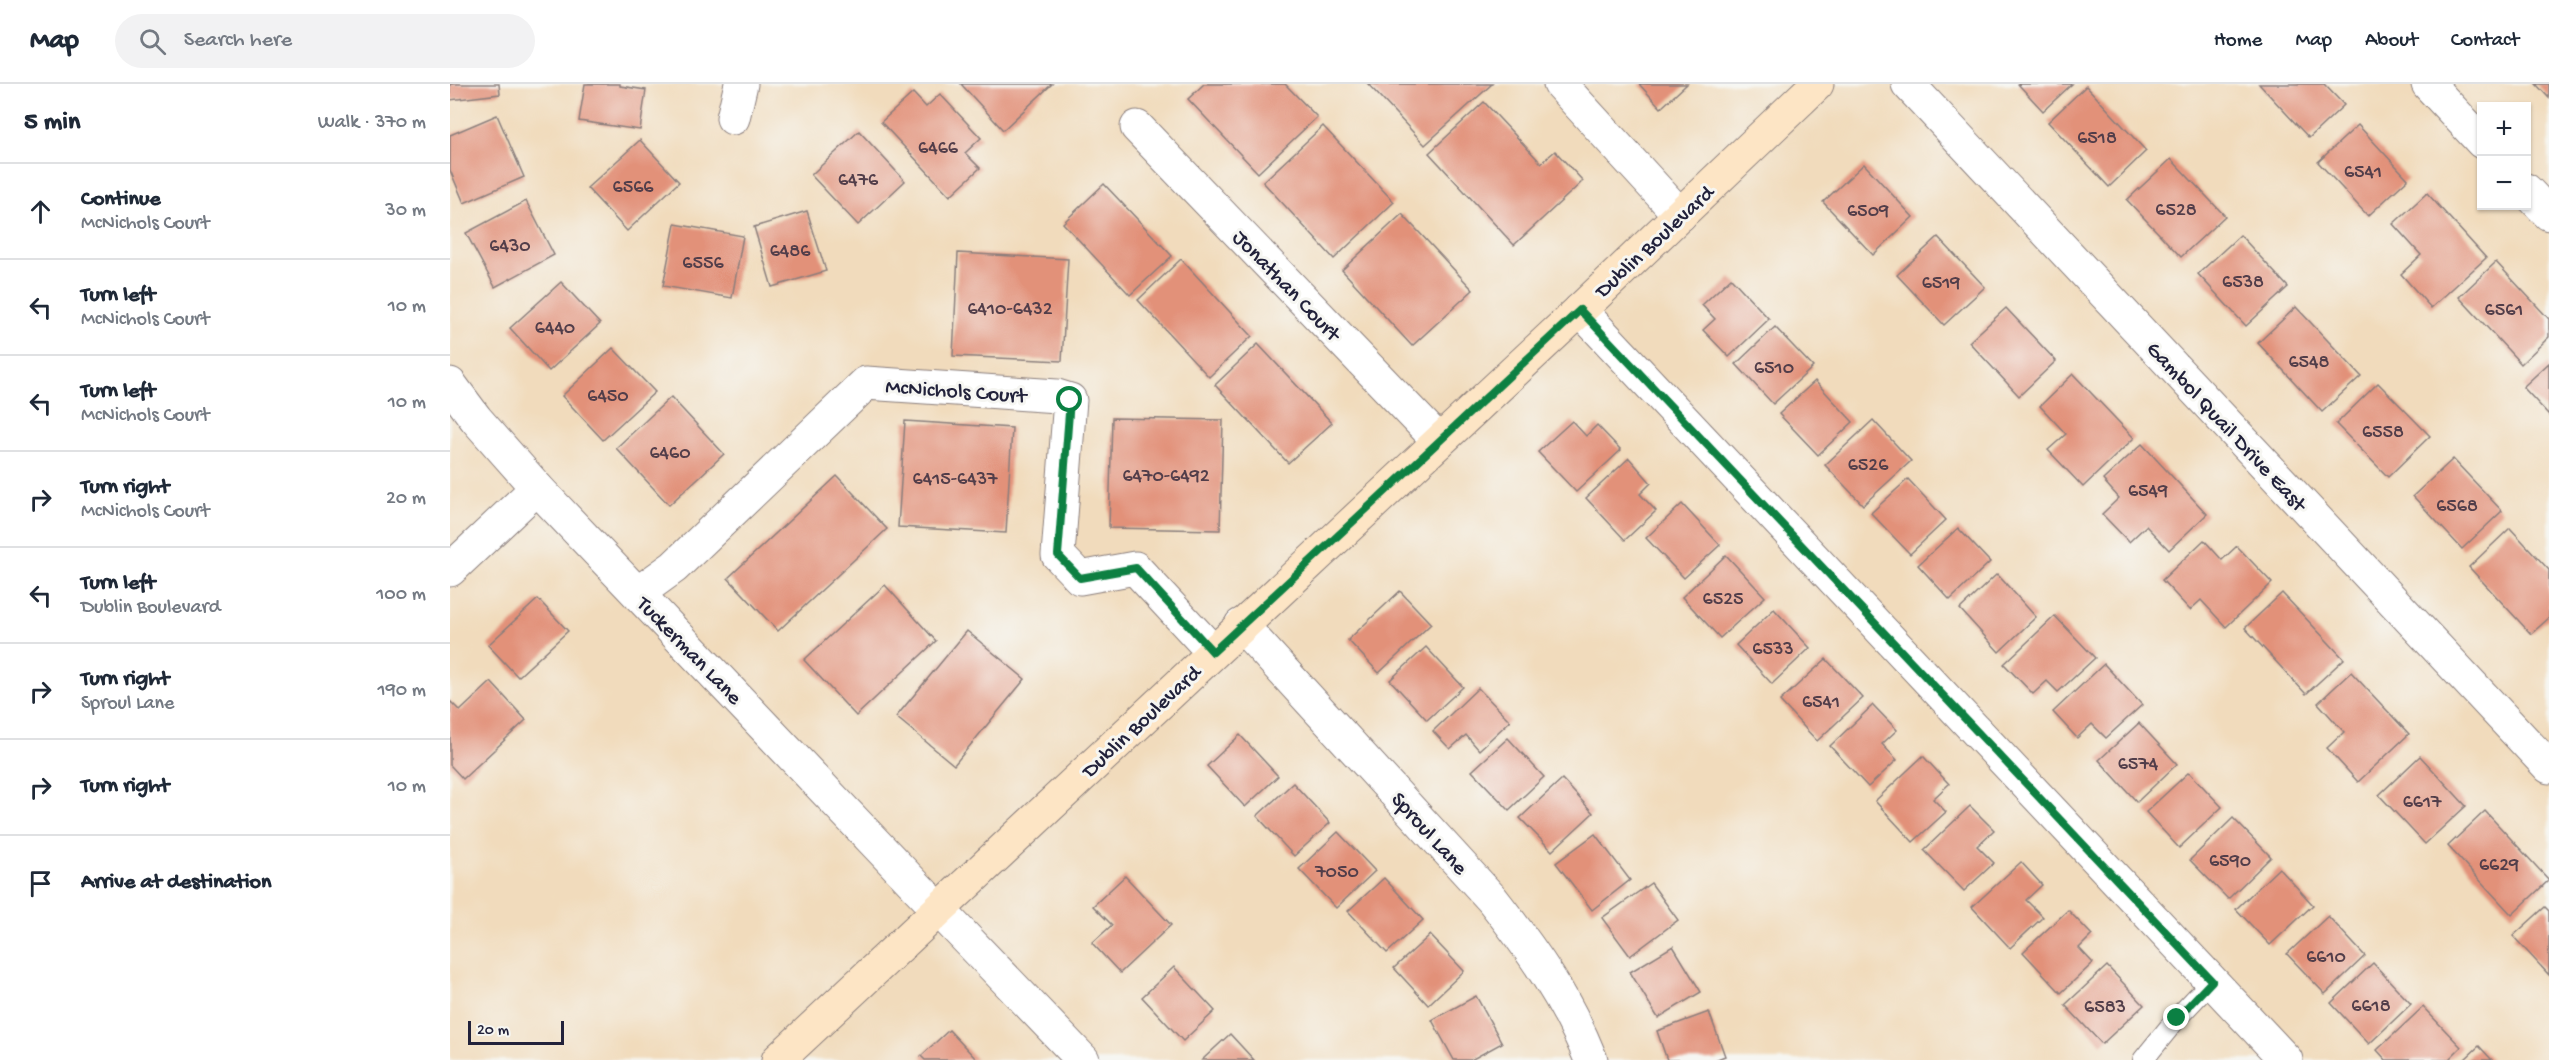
<!DOCTYPE html>
<html lang="en">
<head>
<meta charset="utf-8">
<style>
  :root { --surface:#fff; --page:#f2f2f3; --text:#1f2937; --muted:#747a83; --line:#e0e1e3 }
  body { margin:0; font-family:"Gochi Hand",sans-serif; background:var(--page); color:var(--text) }
  .controls { position:absolute; right:18px; top:18px; display:grid; overflow:hidden; border-radius:0px; box-shadow:0 2px 4px #0004 }
  .controls button { width:54px; height:54px; display:grid; place-items:center; padding:0; border:0; border-bottom:2px solid var(--line); background:var(--surface); color:var(--text); font:30px sans-serif }
  .scale { position:absolute; left:18px; bottom:15px; width:96px; box-sizing:border-box; padding-left:6px; border:3px solid #22223b; border-top:0; font-size:16px; line-height:21px; white-space:nowrap; color:#22223b; -webkit-text-stroke:4px #f6f6f2; paint-order:stroke }
  .stop { position:absolute; width:18px; height:18px; margin:-14px; border:4px solid #0b8043; border-radius:50%; background:#fff }
  .stop.end { background:#0b8043; border-color:#fff; box-shadow:0 2px 6px #0008 }
  .list { margin:0; padding:0; list-style:none }
  h2 { display:flex; justify-content:space-between; align-items:center; height:78px; margin:0; padding:0 24px; font-size:26px }
  h2 small { font-size:20px; font-weight:400; color:var(--muted) }
  .list li { display:grid; grid-template-columns:39px 1fr auto; gap:18px; align-items:center; box-sizing:border-box; height:96px; padding:0 24px; border-top:2px solid var(--line) }
  .list b { display:block; font-size:22px; white-space:nowrap }
  .list p { margin:0; font-size:20px; white-space:nowrap; color:var(--muted) }
  .list em { font-size:20px; font-style:normal; color:var(--muted) }
  .icon { flex:none; width:33px; height:33px; fill:none; stroke:currentColor; stroke-width:2; stroke-linecap:round; stroke-linejoin:round }
  .map { position:relative; flex:none; width:2099px; height:976px; overflow:hidden }
  header { display:flex; align-items:center; gap:36px; box-sizing:border-box; height:84px; padding:0 30px; background:var(--surface); border-bottom:2px solid var(--line) }
  header strong { font-size:28px }
  nav { display:flex; gap:33px; margin-inline-start:auto; font-size:21px }
  .search { width:420px; height:54px; background:var(--page); display:flex; align-items:center; gap:15px; box-sizing:border-box; padding:0 21px; border-radius:33px; color:var(--muted); font-size:22px }
  main { display:flex }
  aside { flex:1; background:var(--surface) }
  .map>svg:first-child { display:block }
</style>
</head>
<body>
<header>
<strong>Map</strong>
<div class="search"><svg class="icon" aria-label="search" viewBox="0 0 24 24"><circle cx="10" cy="10" r="6"/><path d="M15 15l6 6"/></svg>Search here</div>
<nav><a>Home</a><a>Map</a><a>About</a><a>Contact</a></nav>
</header>
<main>
<aside>
<h2>5 min<small>Walk · 370 m</small></h2>
<ul class="list">
<li><svg class="icon" aria-label="ahead" viewBox="0 0 24 24"><path d="M12 20V5M6 11l6-6 6 6"/></svg><div><b>Continue</b><p>McNichols Court</p></div><em>30 m</em></li>
<li><svg class="icon" aria-label="left" viewBox="0 0 24 24"><path d="M17 20v-9H6M10 6l-5 5 5 5"/></svg><div><b>Turn left</b><p>McNichols Court</p></div><em>10 m</em></li>
<li><svg class="icon" aria-label="left" viewBox="0 0 24 24"><path d="M17 20v-9H6M10 6l-5 5 5 5"/></svg><div><b>Turn left</b><p>McNichols Court</p></div><em>10 m</em></li>
<li><svg class="icon" aria-label="right" viewBox="0 0 24 24"><path d="M7 20v-9h11M14 6l5 5-5 5"/></svg><div><b>Turn right</b><p>McNichols Court</p></div><em>20 m</em></li>
<li><svg class="icon" aria-label="left" viewBox="0 0 24 24"><path d="M17 20v-9H6M10 6l-5 5 5 5"/></svg><div><b>Turn left</b><p>Dublin Boulevard</p></div><em>100 m</em></li>
<li><svg class="icon" aria-label="right" viewBox="0 0 24 24"><path d="M7 20v-9h11M14 6l5 5-5 5"/></svg><div><b>Turn right</b><p>Sproul Lane</p></div><em>190 m</em></li>
<li><svg class="icon" aria-label="right" viewBox="0 0 24 24"><path d="M7 20v-9h11M14 6l5 5-5 5"/></svg><div><b>Turn right</b></div><em>10 m</em></li>
<li><svg class="icon" aria-label="arrive" viewBox="0 0 24 24"><path d="M6 21V4h12l-3 4 3 4H6"/></svg><div><b>Arrive at destination</b></div></li>
</ul>
</aside>
<div class="map">
<svg width="2099" height="976" viewBox="0 0 2099 976">
  <rect width="100%" height="100%" fill="#f6f6f2"/>
  <filter id="ink" filterUnits="userSpaceOnUse"><feTurbulence type="fractalNoise" baseFrequency=".0167" numOctaves="2"/><feDisplacementMap in="SourceGraphic" scale="12" xChannelSelector="R" yChannelSelector="G"/><feConvolveMatrix kernelMatrix="1 2 1 2 8 2 1 2 1" color-interpolation-filters="sRGB"/></filter>
  <filter id="wash" filterUnits="userSpaceOnUse"><feTurbulence type="fractalNoise" baseFrequency=".008" numOctaves="4" result="noise"/><feDisplacementMap in="SourceGraphic" scale="24" xChannelSelector="R" yChannelSelector="G"/><feGaussianBlur stdDeviation="1.35" result="paint"/><feColorMatrix in="noise" values="0 0 0 0 0 0 0 0 0 0 0 0 0 0 0 0 0 1.4 0 .05"/><feComposite in="paint" operator="in"/></filter>
  <g filter="url(#wash)">
    <rect width="100%" height="100%" fill="#f1dbbc"/>
    <g id="blocks">
      <g fill="#e29179">
        <polygon points="0,0 49,0 50,10 0,16"/>
        <polygon points="135,0 170,0 170,2 196,6 190,46 129,37"/>
        <polygon points="511,0 602,0 553,46"/>
        <polygon points="754,0 835,0 867,33 808,89 738,15"/>
        <polygon points="918,0 1042,0 975,61"/>
        <polygon points="1189,0 1237,0 1211,24"/>
        <polygon points="1568,0 1622,0 1593,27"/>
        <polygon points="1809,0 1874,0 1894,21 1859,54"/>
        <polygon points="2086,0 2099,0 2099,14"/>
        <polygon points="1636,2 1696,67 1659,103 1598,38"/>
        <polygon points="463,9 476,23 490,10 531,54 515,69 530,84 500,112 431,38"/>
        <polygon points="1034,18 1091,79 1105,67 1133,97 1064,161 979,69"/>
        <polygon points="47,31 74,93 14,119 0,86 0,51"/>
        <polygon points="1908,41 1958,95 1918,132 1868,78"/>
        <polygon points="873,42 944,118 884,175 813,98"/>
        <polygon points="409,47 455,97 408,141 361,91"/>
        <polygon points="190,56 229,98 177,147 137,104"/>
        <polygon points="1721,75 1775,132 1731,173 1677,116"/>
        <polygon points="1414,80 1463,133 1423,171 1373,118"/>
        <polygon points="654,100 722,172 680,211 613,139"/>
        <polygon points="1977,109 2036,174 1981,224 1951,190 1971,171 1943,140"/>
        <polygon points="76,117 104,171 45,203 16,149"/>
        <polygon points="357,127 376,187 322,203 304,143"/>
        <polygon points="952,130 1023,206 962,262 892,186"/>
        <polygon points="225,140 293,152 282,214 213,202"/>
        <polygon points="1790,151 1838,203 1796,242 1748,190"/>
        <polygon points="1488,153 1535,203 1494,241 1447,191"/>
        <polygon points="508,169 618,175 612,277 503,272"/>
        <polygon points="731,175 802,252 759,293 688,216"/>
        <polygon points="2046,178 2099,235 2099,253 2071,280 2009,213"/>
        <polygon points="1281,194 1319,235 1279,273 1253,246 1265,235 1252,221"/>
        <polygon points="111,198 150,240 99,287 60,244"/>
        <polygon points="1846,223 1911,292 1872,328 1808,259"/>
        <polygon points="1556,224 1606,277 1569,312 1519,258"/>
        <polygon points="1325,243 1363,283 1323,320 1286,280"/>
        <polygon points="808,260 882,339 838,379 765,301"/>
        <polygon points="163,264 205,308 153,356 112,312"/>
        <polygon points="2099,279 2099,331 2073,303"/>
        <polygon points="1623,290 1684,354 1633,403 1598,366 1616,350 1590,322"/>
        <polygon points="1365,297 1403,338 1368,371 1329,330"/>
        <polygon points="1928,299 1980,352 1938,393 1886,340"/>
        <polygon points="221,313 274,370 219,421 166,364"/>
        <polygon points="662,334 773,336 770,446 659,444"/>
        <polygon points="1423,336 1461,377 1413,421 1375,381"/>
        <polygon points="455,337 562,344 556,449 448,443"/>
        <polygon points="1122,337 1136,352 1147,341 1171,366 1126,408 1088,368"/>
        <polygon points="1692,360 1757,430 1719,466 1696,442 1679,458 1652,430 1669,414 1653,396"/>
        <polygon points="1179,374 1201,399 1190,410 1206,427 1175,456 1136,414"/>
        <polygon points="2003,375 2052,427 2012,465 1963,412"/>
        <polygon points="387,392 437,445 328,547 278,494"/>
        <polygon points="1458,395 1496,436 1460,470 1421,429"/>
        <polygon points="1232,420 1270,461 1234,494 1196,454"/>
        <polygon points="1508,444 1540,478 1500,516 1468,481"/>
        <polygon points="2060,444 2099,486 2099,534 2081,550 2019,483"/>
        <polygon points="1754,456 1772,476 1787,462 1822,499 1776,543 1751,516 1740,526 1712,496"/>
        <polygon points="1276,471 1315,513 1270,554 1232,513"/>
        <polygon points="1547,490 1586,533 1549,568 1510,525"/>
        <polygon points="435,501 486,557 406,632 354,576"/>
        <polygon points="950,507 981,540 929,589 898,556"/>
        <polygon points="1832,509 1894,575 1856,610 1795,544"/>
        <polygon points="88,515 118,547 68,593 38,561"/>
        <polygon points="1324,525 1360,564 1322,600 1286,561"/>
        <polygon points="1605,532 1645,574 1608,608 1597,597 1583,610 1554,580"/>
        <polygon points="517,547 575,595 504,681 446,633"/>
        <polygon points="976,563 1013,603 977,636 940,596"/>
        <polygon points="1376,575 1413,614 1367,657 1330,617"/>
        <polygon points="1654,580 1692,621 1656,654 1642,640 1627,654 1603,628"/>
        <polygon points="1901,588 1959,650 1908,698 1877,664 1894,648 1868,619"/>
        <polygon points="41,598 76,636 13,695 0,681 0,617 10,627"/>
        <polygon points="1028,604 1060,637 1029,666 1016,651 1000,665 983,647"/>
        <polygon points="1423,621 1447,646 1432,660 1447,676 1418,703 1380,662"/>
        <polygon points="1689,639 1727,680 1687,718 1649,676"/>
        <polygon points="790,651 828,692 795,723 757,682"/>
        <polygon points="1058,654 1094,693 1059,726 1022,687"/>
        <polygon points="1473,672 1499,700 1483,715 1496,728 1463,758 1425,717"/>
        <polygon points="1970,672 2016,722 1975,760 1929,711"/>
        <polygon points="1739,688 1772,723 1729,764 1696,728"/>
        <polygon points="1112,695 1143,729 1102,767 1070,734"/>
        <polygon points="843,699 880,739 844,772 807,732"/>
        <polygon points="1520,722 1544,746 1527,762 1544,779 1514,807 1474,766"/>
        <polygon points="2035,727 2099,796 2062,831 1998,762"/>
        <polygon points="1783,734 1821,773 1778,815 1740,776"/>
        <polygon points="888,748 925,787 886,824 849,785"/>
        <polygon points="1145,750 1180,796 1142,826 1106,779"/>
        <polygon points="1571,778 1592,801 1576,816 1593,833 1560,864 1522,823"/>
        <polygon points="1829,784 1863,821 1820,861 1786,825"/>
        <polygon points="675,792 721,841 670,889 642,859 662,841 643,822"/>
        <polygon points="934,794 973,836 937,869 898,827"/>
        <polygon points="1201,799 1228,836 1180,872 1152,834"/>
        <polygon points="2095,823 2099,827 2099,891 2063,852"/>
        <polygon points="1618,826 1642,851 1629,864 1643,879 1611,909 1573,868"/>
        <polygon points="1878,832 1915,872 1875,910 1837,870"/>
        <polygon points="980,851 1014,887 978,921 944,884"/>
        <polygon points="1223,862 1251,908 1208,934 1180,888"/>
        <polygon points="1923,879 1961,920 1919,960 1881,919"/>
        <polygon points="1657,882 1694,921 1652,960 1615,921"/>
        <polygon points="724,883 765,927 733,957 692,913"/>
        <polygon points="1026,912 1052,959 1021,976 1004,976 982,936"/>
        <polygon points="1973,923 2011,963 1998,976 1936,976 1927,966"/>
        <polygon points="1259,928 1275,972 1265,976 1217,976 1207,947"/>
        <polygon points="499,946 527,976 475,976 471,972"/>
        <polygon points="780,950 804,976 752,976"/>
        <polygon points="2029,962 2042,976 2014,976"/>
      </g>
    </g>
  </g>
  <g filter="url(#ink)">
    <use href="#blocks" fill-opacity="0" stroke="#8a7e7c" stroke-width="1.5"/>
    <g fill="none" stroke-linecap="round" stroke-linejoin="round">
      <g stroke="#8a7e7c" stroke-width="22">
        <polyline id="service" points="1693,976 1727,934 1762,897"/>
      </g>
      <g stroke="#8a7e7c" stroke-width="35">
        <g id="minor">
          <polyline points="1110,0 1230,131"/>
          <polyline points="1458,0 2099,683"/>
          <polyline points="1978,0 2032,58"/>
          <polyline points="283,34 291,0"/>
          <polyline points="687,43 989,357"/>
          <polyline points="2076,106 2099,130"/>
          <polyline points="1130,226 1836,976"/>
          <polyline points="0,486 87,404"/>
          <polyline points="188,509 224,483 416,299 607,312 620,316 608,471 630,494 685,484 763,568"/>
          <path d="M791,541l251,274c40,51 75,100 99,161"/>
          <polyline points="488,825 633,976"/>
        </g>
      </g>
      <g stroke="#8a7e7c" stroke-width="35">
        <polyline id="tertiary" points="0,300 26,335 87,404 488,825"/>
      </g>
      <g stroke="#8a7e7c" stroke-width="35">
        <polyline id="secondary" points="328,976 1130,226 1367,0"/>
      </g>
      <use href="#service" stroke="#fff" stroke-width="20"/>
      <use href="#minor" stroke="#fff" stroke-width="33"/>
      <use href="#tertiary" stroke="#fff" stroke-width="33"/>
      <use href="#secondary" stroke="#fde5c5" stroke-width="33"/>
    </g>
  </g>
  <g fill="none" stroke-linecap="round" stroke-linejoin="round" filter="url(#ink)">
    <polyline stroke="#0b8043" stroke-width="8" points="620,316 608,471 630,494 686,484 763,568 1130,226 1762,897 1727,934"/>
  </g>
  <g text-anchor="middle" stroke-width="6" stroke-linejoin="round" paint-order="stroke">
    <g font-size="20" fill="#523e4a">
      <text x="1647" y="59">6518</text>
      <text x="488" y="69">6466</text>
      <text x="1913" y="93">6541</text>
      <text x="408" y="101">6476</text>
      <text x="183" y="108">6566</text>
      <text x="1726" y="131">6528</text>
      <text x="1418" y="132">6509</text>
      <text x="60" y="167">6430</text>
      <text x="340" y="172">6486</text>
      <text x="253" y="184">6556</text>
      <text x="1793" y="203">6538</text>
      <text x="1491" y="204">6519</text>
      <text x="560" y="230">6410-6432</text>
      <text x="2054" y="231">6561</text>
      <text x="105" y="249">6440</text>
      <text x="1859" y="283">6548</text>
      <text x="1324" y="289">6510</text>
      <text x="158" y="317">6450</text>
      <text x="1933" y="353">6558</text>
      <text x="220" y="374">6460</text>
      <text x="1418" y="386">6526</text>
      <text x="716" y="397">6470-6492</text>
      <text x="505" y="400">6415-6437</text>
      <text x="1698" y="412">6549</text>
      <text x="2007" y="427">6568</text>
      <text x="1273" y="520">6525</text>
      <text x="1323" y="570">6533</text>
      <text x="1371" y="623">6541</text>
      <text x="1688" y="685">6574</text>
      <text x="1972" y="723">6617</text>
      <text x="1780" y="782">6590</text>
      <text x="2049" y="786">6629</text>
      <text x="887" y="793">7050</text>
      <text x="1876" y="878">6610</text>
      <text x="1921" y="927">6618</text>
      <text x="1655" y="928">6583</text>
    </g>
    <g font-size="22" fill="#22223b" stroke="#f6f6f2">
      <text transform="translate(1203 156) rotate(-43)" y="8">Dublin Boulevard</text>
      <text transform="translate(838 200) rotate(46)" y="8">Jonathan Court</text>
      <text transform="translate(506 305) rotate(4)" y="8">McNichols Court</text>
      <text transform="translate(1778 341) rotate(47)" y="8">Gambol Quail Drive East</text>
      <text transform="translate(241 565) rotate(46)" y="8">Tuckerman Lane</text>
      <text transform="translate(690 636) rotate(-43)" y="8">Dublin Boulevard</text>
      <text transform="translate(981 748) rotate(48)" y="8">Sproul Lane</text>
    </g>
  </g>
</svg>
<div class="controls">
<button>+</button>
<button>−</button>
</div>
<div class="scale">20 m</div>
<div class="stop" style="left:620px;top:316px"></div>
<div class="stop end" style="left:1727px;top:934px"></div>
</div>
</main>
</body>
</html>
